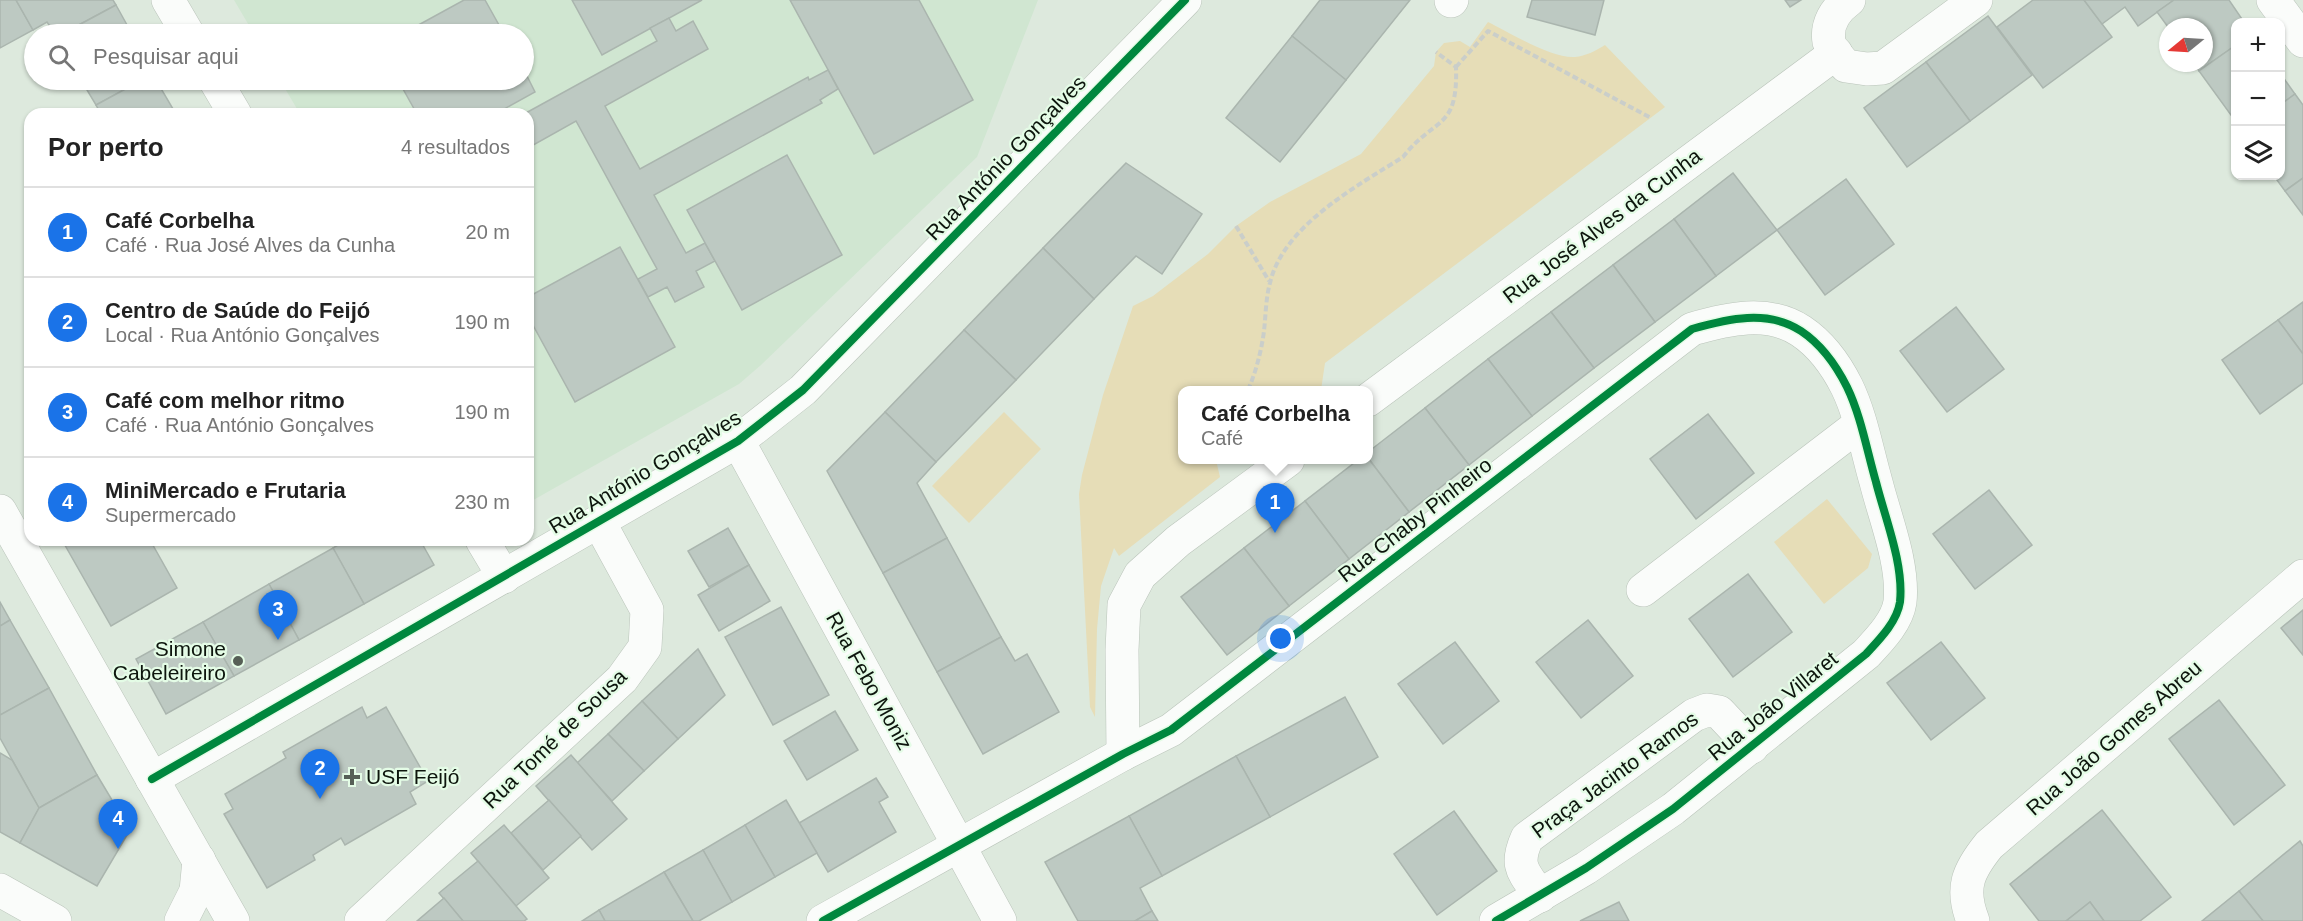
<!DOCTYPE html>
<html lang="pt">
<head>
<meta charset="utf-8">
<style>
  :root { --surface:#fff; --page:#f2f2f2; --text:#222; --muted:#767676; --line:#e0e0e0; --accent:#1a73e8 }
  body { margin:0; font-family:Arial,sans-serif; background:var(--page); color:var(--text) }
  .controls { position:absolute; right:18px; top:18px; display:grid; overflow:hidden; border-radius:12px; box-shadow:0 2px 4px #0004 }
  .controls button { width:54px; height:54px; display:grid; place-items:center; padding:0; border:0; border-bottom:2px solid var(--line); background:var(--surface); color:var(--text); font:30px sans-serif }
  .compass { position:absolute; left:2159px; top:18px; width:54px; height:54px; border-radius:50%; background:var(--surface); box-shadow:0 2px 4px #0004; rotate:252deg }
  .you { position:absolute; left:1281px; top:639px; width:21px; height:21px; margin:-15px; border:4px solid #fff; border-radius:50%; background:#1a73e8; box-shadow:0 0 0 9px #1a73e833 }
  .badge { display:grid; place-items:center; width:39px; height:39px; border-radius:50%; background:var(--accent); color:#fff; font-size:20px; font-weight:700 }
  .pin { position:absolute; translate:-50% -50px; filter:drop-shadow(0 2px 3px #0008) }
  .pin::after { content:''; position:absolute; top:32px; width:21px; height:18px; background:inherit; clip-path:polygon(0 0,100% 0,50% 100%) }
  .popup { position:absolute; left:1178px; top:386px; width:195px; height:78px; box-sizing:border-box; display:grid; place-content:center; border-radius:12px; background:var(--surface); filter:drop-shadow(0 2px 4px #0005); font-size:20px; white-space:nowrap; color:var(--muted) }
  .popup b { font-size:22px; color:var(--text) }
  .popup::after { content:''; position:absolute; left:50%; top:100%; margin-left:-12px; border:12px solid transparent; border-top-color:var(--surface) }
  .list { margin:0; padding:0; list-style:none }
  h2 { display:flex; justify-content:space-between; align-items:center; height:78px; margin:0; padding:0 24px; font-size:26px }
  h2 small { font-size:20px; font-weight:400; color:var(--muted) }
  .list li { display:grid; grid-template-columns:39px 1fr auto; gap:18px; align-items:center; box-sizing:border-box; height:90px; padding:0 24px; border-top:2px solid var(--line) }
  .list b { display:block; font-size:22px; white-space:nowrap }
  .list p { margin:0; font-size:20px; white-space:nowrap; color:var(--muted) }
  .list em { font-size:20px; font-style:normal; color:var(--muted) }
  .icon { flex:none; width:33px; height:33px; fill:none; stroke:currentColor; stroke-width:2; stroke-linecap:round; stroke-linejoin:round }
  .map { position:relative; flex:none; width:2303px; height:921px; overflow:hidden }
  .search { position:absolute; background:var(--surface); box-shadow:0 2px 4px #0004; left:24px; top:24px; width:510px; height:66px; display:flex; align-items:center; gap:15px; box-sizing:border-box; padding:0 21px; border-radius:33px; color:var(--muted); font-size:22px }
  .panel { position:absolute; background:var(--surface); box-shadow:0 2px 4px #0004; left:24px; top:108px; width:510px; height:438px; border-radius:18px }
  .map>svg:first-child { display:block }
</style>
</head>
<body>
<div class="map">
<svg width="2303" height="921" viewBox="0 0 2303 921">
  <rect width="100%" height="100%" fill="#dde9dd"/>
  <polygon fill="#d0e6d1" points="234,0 1038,0 977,157 761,365 739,384 528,503 528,114 300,114 280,80 524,80 524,34 254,34"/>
  <g fill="#e6ddb7">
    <path d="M1488,22c20,10 65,37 87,35 11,-1 20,-6 30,-12l60,62 -340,256 -4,27h-139v70h34l4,17 -101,79 -5,-8 -13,38 -4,43 -2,88 -5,-10 -11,-213 3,-19 21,-80 30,-89 20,-10 55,-42 28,-28 34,-24 91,-48 73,-88 2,-14 8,-9 16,-2 10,6z"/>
    <polygon points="1004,412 1041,449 969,523 932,486"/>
    <polygon points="1827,499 1872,554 1868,568 1824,604 1774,542"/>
  </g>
  <g fill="#bdc9c2" stroke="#aab5ae" stroke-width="1.5">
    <polygon points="0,0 16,0 33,30 0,48"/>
    <polygon points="16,0 113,0 116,5 62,34 55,34 47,22 33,30"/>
    <polygon points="464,0 485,0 504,34 402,34"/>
    <polygon points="572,0 702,0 602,55"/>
    <polygon points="790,0 919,0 973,100 874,154"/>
    <polygon points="1320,0 1410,0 1346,80 1292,36"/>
    <polygon points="1532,0 1604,0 1595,35 1527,17"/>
    <polygon points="1785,0 1801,0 1790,7"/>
    <polygon points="2033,0 2084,0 2112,37 2043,88 1997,27"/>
    <polygon points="2084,0 2174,0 2138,26 2125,7 2102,24"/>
    <polygon points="2174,0 2229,0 2244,22 2236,22 2236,45 2199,71 2194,63 2204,63 2204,27 2168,27 2157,12"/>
    <polygon points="116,5 132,34 62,34"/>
    <polygon points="1988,16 2032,75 1970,121 1926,62"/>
    <polygon points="669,18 676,31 693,21 708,49 605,106 640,169 808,77 809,80 828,70 838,89 820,100 822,103 654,195 686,253 705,243 715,261 696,271 704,287 675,302 667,287 648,297 638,279 657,269 576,121 528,148 528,114 524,114 657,41 650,28"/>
    <polygon points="1292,36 1346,80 1280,162 1226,118"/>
    <polygon points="2236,45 2236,122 2199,71"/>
    <polygon points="1926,62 1970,121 1907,167 1864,108"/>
    <polygon points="524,70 535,92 495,114 417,114 398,80 524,80"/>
    <polygon points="2280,73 2295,94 2280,105"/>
    <polygon points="81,80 142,80 96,105"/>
    <polygon points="142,80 156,80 176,114 101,114 96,105"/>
    <polygon points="2295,94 2303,105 2303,178 2285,191 2274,176 2280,176 2280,105"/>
    <polygon points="787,155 842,255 742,310 687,210"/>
    <polygon points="1126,163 1202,214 1162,274 1136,256 1094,299 1043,248"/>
    <polygon points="1733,173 1777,230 1716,276 1674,219"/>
    <polygon points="2303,178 2303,215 2285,191"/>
    <polygon points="1846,179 1894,244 1825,295 1777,230"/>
    <polygon points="1674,219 1716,276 1655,322 1613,265"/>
    <polygon points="620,247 675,347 575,402 528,316 528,297"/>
    <polygon points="1043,248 1094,299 1016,380 964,330"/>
    <polygon points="1613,265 1655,322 1594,368 1551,312"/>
    <polygon points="2303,302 2303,354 2278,320"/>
    <polygon points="1956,307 2004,369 1947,412 1900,351"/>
    <polygon points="1551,312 1594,368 1532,416 1488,359"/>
    <polygon points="2278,320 2303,354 2303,383 2260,414 2222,360"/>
    <polygon points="964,330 1016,380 936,462 885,412"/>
    <polygon points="1488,359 1532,416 1469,465 1425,408"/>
    <polygon points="1425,408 1469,465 1409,512 1368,458 1368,452"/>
    <polygon points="885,412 936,462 917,483 947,538 883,573 827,471"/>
    <polygon points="1708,414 1754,473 1696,519 1650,459"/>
    <polygon points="1368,458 1409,512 1349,559 1305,501 1358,460"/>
    <polygon points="1989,490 2032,545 1975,589 1933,534"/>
    <polygon points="1305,501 1349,559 1289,606 1244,548"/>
    <polygon points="728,528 749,565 709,587 688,551"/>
    <polygon points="947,538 1001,637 937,672 883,573"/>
    <polygon points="62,540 150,540 177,588 111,626"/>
    <polygon points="420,540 434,565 364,604 333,548 346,540"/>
    <polygon points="333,548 364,604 299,640 269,584"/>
    <polygon points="1244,548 1289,606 1227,655 1181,597"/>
    <polygon points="749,565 770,601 719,631 698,595"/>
    <polygon points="1748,574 1792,632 1733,677 1689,619"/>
    <polygon points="269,584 299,640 234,676 203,622"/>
    <polygon points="0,602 10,620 0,626"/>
    <polygon points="781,607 829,695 773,725 725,637"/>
    <polygon points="2303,610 2303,655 2281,628"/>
    <polygon points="10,620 49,688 0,715 0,626"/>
    <polygon points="1588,620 1633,676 1581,718 1536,662"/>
    <polygon points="203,622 234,676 166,714 136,659"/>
    <polygon points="1001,637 1015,661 1027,654 1059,712 983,754 937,672"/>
    <polygon points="1455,642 1499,701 1443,744 1398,684"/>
    <polygon points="1941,642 1985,698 1931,740 1887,683"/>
    <polygon points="698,649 725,695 678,739 642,701"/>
    <polygon points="49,688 97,775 39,808 0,738 0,715"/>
    <polygon points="1345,697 1378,757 1270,817 1236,756"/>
    <polygon points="2219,700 2285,785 2234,825 2169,739"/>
    <polygon points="642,701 678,739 644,771 608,734"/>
    <polygon points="362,707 367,718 386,707 428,781 410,792 416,804 345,845 341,838 313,855 315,860 267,888 224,814 233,809 225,794 286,758 283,752"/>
    <polygon points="835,711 858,750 807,780 784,741"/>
    <polygon points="608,734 644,771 612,801 577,763"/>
    <polygon points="0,753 12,760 39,808 20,843 0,832"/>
    <polygon points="571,755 627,819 592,850 536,786"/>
    <polygon points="1236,756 1270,817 1162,876 1129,816"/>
    <polygon points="97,775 130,830 97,886 20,843 39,808"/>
    <polygon points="876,778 888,797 879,802 896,832 828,872 799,823"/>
    <polygon points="549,800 581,836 543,870 511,833"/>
    <polygon points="786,800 817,853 775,877 745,825"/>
    <polygon points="2102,810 2171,897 2140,921 2104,921 2090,902 2066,921 2039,921 2010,884"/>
    <polygon points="1454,811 1497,871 1437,915 1394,854"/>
    <polygon points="1129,816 1162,876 1140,888 1152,911 1135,921 1078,921 1045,862"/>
    <polygon points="504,825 549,878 516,906 471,853"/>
    <polygon points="745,825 775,877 732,902 703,850"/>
    <polygon points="2300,841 2303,846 2303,921 2263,921 2239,891"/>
    <polygon points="703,850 732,902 699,921 693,921 664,872"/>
    <polygon points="478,861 527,919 524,921 463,921 439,893"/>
    <polygon points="664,872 693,921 605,921 599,910"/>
    <polygon points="2239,891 2263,921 2202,921"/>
    <polygon points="444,898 463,921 417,921"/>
    <polygon points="1619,902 1629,921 1580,921"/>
    <polygon points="2090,902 2104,921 2066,921"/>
    <polygon points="599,910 605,921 582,921"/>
    <polygon points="1152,911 1158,921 1135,921"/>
  </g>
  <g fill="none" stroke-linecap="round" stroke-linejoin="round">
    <g stroke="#bac4ba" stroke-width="34">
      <g id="minor">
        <polyline points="168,0 188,34"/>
        <path d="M1849,0c-14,10 -23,24 -20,42 2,8 12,18 17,24l21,3 16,-1 93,-68"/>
        <polyline points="2273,0 2303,41"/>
        <polyline points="1451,1 1452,0"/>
        <polyline points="215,80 235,114"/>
        <polyline points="1368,400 1836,53"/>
        <polyline points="738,441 1000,921"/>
        <polyline points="482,540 504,577"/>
        <polyline points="1643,590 1860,424"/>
        <polyline points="1123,754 1122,650 1124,605 1140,575 1178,541 1288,460"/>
        <polyline points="152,779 738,441 803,390 1185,0"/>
        <path d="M1540,896c-16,-24 -26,-29 -13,-58l167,-123 13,-5 12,2 33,35"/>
        <polyline points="361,921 622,679 645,647 647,610 599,522"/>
        <path d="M823,921l300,-167 48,-24 521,-401c35,-10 76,-20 109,2 21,14 35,34 46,56 14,29 20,64 29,95 9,36 28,82 24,120 -3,20 -21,38 -34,52l-193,155 -87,59 -90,53"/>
        <path d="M1973,921c-13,-33 -5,-50 16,-76l314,-269"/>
      </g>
    </g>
    <g stroke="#bac4ba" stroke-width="34">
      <g id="major">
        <polyline points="0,511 233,921"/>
        <polyline points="0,890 55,921"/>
        <polyline points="181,921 196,891 199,860"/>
      </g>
    </g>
    <g stroke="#caceca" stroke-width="4" stroke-dasharray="6 3" stroke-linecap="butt">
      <polyline points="1456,67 1488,31 1651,118"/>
      <polyline points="1236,226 1269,281"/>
      <path d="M1248,390c7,-16 12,-34 15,-52 3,-18 2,-37 7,-55 13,-57 87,-97 133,-126 32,-41 55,-26 53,-90l-20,-15"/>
    </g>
    <use href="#minor" stroke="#fafcfa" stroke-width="33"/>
    <use href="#major" stroke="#fafcfa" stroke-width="33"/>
    <g stroke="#e4fce6" stroke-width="11">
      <g id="cycleway">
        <polyline points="152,779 738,441 803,390 1185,0"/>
        <path d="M823,921l300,-167 48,-24 521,-401c35,-10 76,-20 109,2 21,14 35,34 46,56 14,29 20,64 29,95 9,36 28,82 24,120 -3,20 -21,38 -34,52l-193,155 -87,59 -90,53"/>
      </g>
    </g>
    <use href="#cycleway" stroke="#00873e" stroke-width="8"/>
  </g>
  <g fill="#565f56" stroke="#e4fce6" stroke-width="2">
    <circle cx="238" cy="661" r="6"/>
    <path d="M349 768h6v6h6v6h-6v6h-6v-6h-6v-6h6z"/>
  </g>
  <g text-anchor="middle" stroke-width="4.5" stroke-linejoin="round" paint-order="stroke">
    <g font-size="21" fill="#0d150d" stroke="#e4fce6">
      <text transform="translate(1006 158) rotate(-46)" y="7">Rua António Gonçalves</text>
      <text transform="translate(1602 226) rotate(-37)" y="7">Rua José Alves da Cunha</text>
      <text transform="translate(645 472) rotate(-31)" y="7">Rua António Gonçalves</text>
      <text transform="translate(1415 520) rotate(-38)" y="7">Rua Chaby Pinheiro</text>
      <text transform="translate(869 681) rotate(61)" y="7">Rua Febo Moniz</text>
      <text transform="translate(1773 706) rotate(-39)" y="7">Rua João Villaret</text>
      <text transform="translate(2114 738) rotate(-41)" y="7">Rua João Gomes Abreu</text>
      <text transform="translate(555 739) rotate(-44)" y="7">Rua Tomé de Sousa</text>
      <text transform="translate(1615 775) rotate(-36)" y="7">Praça Jacinto Ramos</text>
    </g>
    <g font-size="21" fill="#0d150d" stroke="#e4fce6" text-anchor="end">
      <text x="226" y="656">Simone<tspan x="226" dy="24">Cabeleireiro</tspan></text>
      <text x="366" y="784" text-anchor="start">USF Feijó</text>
    </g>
  </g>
</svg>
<div class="controls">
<button>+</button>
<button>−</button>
<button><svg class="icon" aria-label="layers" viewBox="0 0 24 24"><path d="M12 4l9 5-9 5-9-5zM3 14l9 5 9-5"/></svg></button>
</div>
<svg class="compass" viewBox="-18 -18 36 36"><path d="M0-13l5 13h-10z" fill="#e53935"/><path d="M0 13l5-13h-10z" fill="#767676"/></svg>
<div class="you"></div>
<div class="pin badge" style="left:1275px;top:533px">1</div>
<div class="popup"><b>Café Corbelha</b>Café</div>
<div class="pin badge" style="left:320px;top:799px">2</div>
<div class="pin badge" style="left:278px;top:640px">3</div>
<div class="pin badge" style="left:118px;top:849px">4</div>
<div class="search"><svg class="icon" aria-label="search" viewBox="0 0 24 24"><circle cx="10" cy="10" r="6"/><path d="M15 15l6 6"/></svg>Pesquisar aqui</div>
<section class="panel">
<h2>Por perto<small>4 resultados</small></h2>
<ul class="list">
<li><span class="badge">1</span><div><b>Café Corbelha</b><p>Café · Rua José Alves da Cunha</p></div><em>20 m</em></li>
<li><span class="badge">2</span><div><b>Centro de Saúde do Feijó</b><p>Local · Rua António Gonçalves</p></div><em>190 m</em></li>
<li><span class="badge">3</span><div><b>Café com melhor ritmo</b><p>Café · Rua António Gonçalves</p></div><em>190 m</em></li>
<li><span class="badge">4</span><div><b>MiniMercado e Frutaria</b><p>Supermercado</p></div><em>230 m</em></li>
</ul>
</section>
</div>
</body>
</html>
